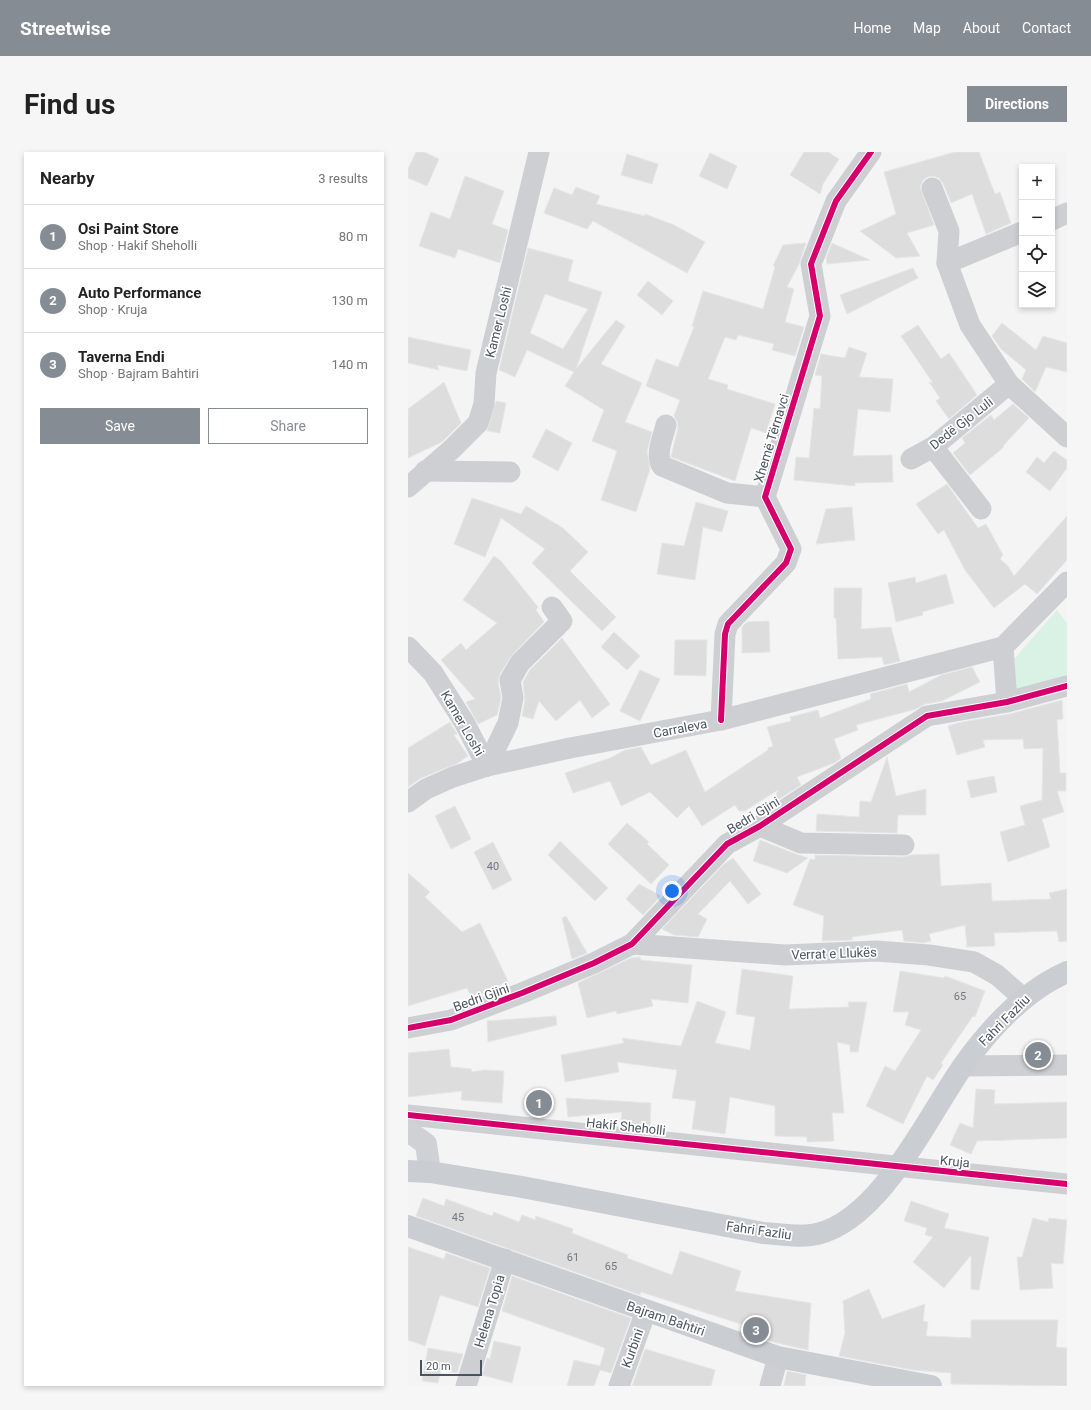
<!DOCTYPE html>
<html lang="en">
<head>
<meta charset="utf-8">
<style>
  :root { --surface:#fff; --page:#f6f6f6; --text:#222; --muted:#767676; --line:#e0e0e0; --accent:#868c94 }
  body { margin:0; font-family:Roboto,sans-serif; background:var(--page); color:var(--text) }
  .controls { position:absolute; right:12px; top:12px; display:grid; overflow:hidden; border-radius:0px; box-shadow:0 2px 6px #0003 }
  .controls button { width:36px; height:36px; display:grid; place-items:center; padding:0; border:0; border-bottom:1px solid var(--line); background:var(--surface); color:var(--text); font:20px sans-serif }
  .scale { position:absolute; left:12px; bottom:10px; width:62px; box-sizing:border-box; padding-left:4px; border:2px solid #4a5461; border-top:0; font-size:11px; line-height:14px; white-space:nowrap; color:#4a5461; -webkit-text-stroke:3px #fff; paint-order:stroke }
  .you { position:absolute; left:264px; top:739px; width:14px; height:14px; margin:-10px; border:3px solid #fff; border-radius:50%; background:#1a73e8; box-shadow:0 0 0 6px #1a73e833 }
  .badge { display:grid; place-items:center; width:26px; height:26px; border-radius:50%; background:var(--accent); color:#fff; font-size:13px; font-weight:700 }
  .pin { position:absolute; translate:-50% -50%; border:2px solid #fff; box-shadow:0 1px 4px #0006 }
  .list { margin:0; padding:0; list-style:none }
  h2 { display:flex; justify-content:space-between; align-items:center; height:52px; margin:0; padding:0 16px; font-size:17px }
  h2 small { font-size:13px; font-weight:400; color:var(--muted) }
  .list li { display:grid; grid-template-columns:26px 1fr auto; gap:12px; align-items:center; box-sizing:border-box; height:64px; padding:0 16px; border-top:1px solid var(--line) }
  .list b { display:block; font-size:15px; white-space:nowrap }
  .list p { margin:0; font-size:13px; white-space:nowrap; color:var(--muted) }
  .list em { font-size:13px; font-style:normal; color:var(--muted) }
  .actions { display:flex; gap:8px; padding:12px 16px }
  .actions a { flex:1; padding:9px 0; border:1px solid var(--accent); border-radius:0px; text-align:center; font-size:14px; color:var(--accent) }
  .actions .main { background:var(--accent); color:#fff }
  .icon { flex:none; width:22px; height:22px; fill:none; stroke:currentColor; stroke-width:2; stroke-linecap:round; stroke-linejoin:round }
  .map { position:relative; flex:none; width:659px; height:1234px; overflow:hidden; border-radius:0px }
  header { display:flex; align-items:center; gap:24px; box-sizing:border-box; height:56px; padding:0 20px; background:var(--accent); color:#fff }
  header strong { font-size:19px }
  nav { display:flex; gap:22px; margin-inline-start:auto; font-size:14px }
  .intro { display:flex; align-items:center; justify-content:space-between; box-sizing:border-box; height:96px; padding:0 24px }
  h1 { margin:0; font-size:28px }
  .button { padding:10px 18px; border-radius:0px; background:var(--accent); color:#fff; font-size:14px; font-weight:700 }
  main { display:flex; gap:24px; padding:0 24px }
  aside { flex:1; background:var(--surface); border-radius:0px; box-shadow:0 2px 6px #0003 }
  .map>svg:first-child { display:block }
</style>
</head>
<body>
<header>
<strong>Streetwise</strong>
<nav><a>Home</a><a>Map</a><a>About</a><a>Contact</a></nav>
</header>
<div class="intro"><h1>Find us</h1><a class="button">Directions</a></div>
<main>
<aside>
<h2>Nearby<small>3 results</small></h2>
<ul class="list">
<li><span class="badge">1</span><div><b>Osi Paint Store</b><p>Shop · Hakif Sheholli</p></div><em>80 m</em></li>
<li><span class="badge">2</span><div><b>Auto Performance</b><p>Shop · Kruja</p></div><em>130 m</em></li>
<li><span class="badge">3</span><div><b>Taverna Endi</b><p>Shop · Bajram Bahtiri</p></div><em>140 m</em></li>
</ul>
<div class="actions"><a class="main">Save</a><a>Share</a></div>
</aside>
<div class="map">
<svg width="659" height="1234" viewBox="0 0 659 1234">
  <rect width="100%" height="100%" fill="#f4f4f4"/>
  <polygon fill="#d9f2e5" points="649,458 659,471 659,528 608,539 606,507"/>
  <g fill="#ddddde" stroke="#e5e6e7" fill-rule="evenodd">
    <polygon points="8,0 16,0 31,7 19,34 0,26 0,17"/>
    <polygon points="396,0 420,0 431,7 415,32 412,42 382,23"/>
    <polygon points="547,0 571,0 587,42 592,40 603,71 578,82 564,42 543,51 535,31 531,26 525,24 519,25 515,28 512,35 526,73 499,81 512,104 488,106 452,79 488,62 476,20"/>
    <polygon points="302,1 329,14 319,37 291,24"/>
    <polygon points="219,2 250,12 244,32 213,23"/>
    <polygon points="57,24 96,39 84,72 100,78 92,111 50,97 47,106 11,94 23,60 42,67"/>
    <polygon points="168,35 192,44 188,52 237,64 237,62 266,73 297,90 279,121 185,69 179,77 136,61 146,36 164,43"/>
    <polygon points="398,91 391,112 379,135 386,137 377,170 396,175 387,204 364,198 366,192 330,183 328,188 317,185 300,227 320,233 319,237 367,252 358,281 343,276 327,329 263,305 270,276 269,269 266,264 272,248 238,234 248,207 270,215 286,175 284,174 295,139 355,157 367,115 365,114 375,93"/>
    <polygon points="424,91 462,108 419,112 418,106"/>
    <path d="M120,96l45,12 -5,21 34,11 -26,77 40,-49 9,6 -24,38 41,19 -17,39 27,10 -5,19 3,18 -14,43 -35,-12 16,-49 -25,-10 12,-31 -39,-24 9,-14 -47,-22 -12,27 -16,-7zM137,142l43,15 -25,40 -33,-16z"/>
    <polygon points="505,116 510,126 439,162 432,143"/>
    <polygon points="240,129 265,149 254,163 229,143"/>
    <polygon points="594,171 628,198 635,184 659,191 659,220 638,215 627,240 614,227 618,218 593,197 584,184"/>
    <polygon points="510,173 533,207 541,201 569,243 541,267 528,249 532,246 521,230 525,231 493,184"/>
    <polygon points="0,185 63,198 59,219 29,213 31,218 0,211"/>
    <polygon points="441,195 459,201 451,225 485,227 482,260 450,257 445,304 484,303 485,330 447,331 447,334 386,328 388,305 401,306 406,256 412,257 414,224 407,223 413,202 437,206"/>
    <polygon points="36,230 53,271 34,290 0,306 0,257"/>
    <polygon points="88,249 98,251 92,281 79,279"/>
    <polygon points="605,252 621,266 595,294 596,295 562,323 545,301 557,291 554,286 583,263 586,268"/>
    <polygon points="138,277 164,291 150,319 124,305"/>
    <polygon points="646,299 659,308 659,316 642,339 618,320 629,305 636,311"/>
    <polygon points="539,332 570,376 578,372 595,403 592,407 600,414 606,424 659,364 659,408 629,442 617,432 586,456 557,418 536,378 530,382 508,352"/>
    <polygon points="64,346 113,362 118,354 155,376 180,400 162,419 208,465 194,479 124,411 137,397 93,366 77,405 46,392"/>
    <polygon points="288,350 320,359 314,380 295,375 287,428 249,422 254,391 276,394"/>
    <polygon points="444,355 447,388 408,392 418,357"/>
    <polygon points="86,404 93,409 130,455 128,458 136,470 104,503 92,522 90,530 93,546 89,563 70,572 58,550 67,547 33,508 53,491 58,498 89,471 55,448"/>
    <polygon points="538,422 546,451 514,460 515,463 488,470 480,431 507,425 508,431"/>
    <polygon points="426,436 454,436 453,477 483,475 492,509 476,513 474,505 430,507 428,466 426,466"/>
    <polygon points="361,469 362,500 334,501 334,475 339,470"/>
    <polygon points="206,480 232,504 219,518 193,495"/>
    <polygon points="154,486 202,552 184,566 172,548 148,569 131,549 125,567 114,564 117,548 115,530 122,518"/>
    <polygon points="267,488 299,488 298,524 266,523"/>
    <polygon points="564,515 572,530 534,549 517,552 508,557 448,573 450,578 426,587 433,606 426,611 389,625 393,633 365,651 370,638 337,659 331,659 327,653 294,674 281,654 269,666 242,640 213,654 202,629 165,641 157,621 202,606 217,598 233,595 243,613 278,598 297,640 360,598 360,596 365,594 359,575 383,569 382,565 410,558 412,566 463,547 462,542 499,532 501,540 533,523"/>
    <polygon points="232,518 252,527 232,569 212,559"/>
    <polygon points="654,548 655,567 649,568 652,621 658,621 658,639 649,639 656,660 634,667 642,695 600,710 592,680 617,673 612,654 634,648 635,596 616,597 615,587 575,588 577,595 549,603 540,574 554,570 602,562"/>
    <polygon points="42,570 49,582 46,583 60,604 50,611 13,626 0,635 0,596"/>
    <polygon points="479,605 488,644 518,637 518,663 490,663 489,681 408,679 409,662 451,665 452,649 463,650"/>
    <polygon points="586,624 589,640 563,646 559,629"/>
    <polygon points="47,654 63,687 43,697 27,664"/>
    <polygon points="219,671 241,690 239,692 261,713 243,732 200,692"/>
    <polygon points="352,688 388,702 400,706 379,721 345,709"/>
    <polygon points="152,689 200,736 187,749 140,703"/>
    <polygon points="85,690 104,728 85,738 66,700"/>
    <polygon points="531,702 533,734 583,731 584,749 643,747 641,741 659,737 659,789 651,790 649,779 586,781 587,794 559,795 557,773 521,782 523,789 516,791 496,789 494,778 444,785 444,788 414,789 416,764 385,753 402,707 407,708 407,703 496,705 503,703"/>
    <polygon points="325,706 353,742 340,752 322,729 290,762 299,767 290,785 266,783 254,777 316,712"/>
    <polygon points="0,721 22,740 17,745 54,780 72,771 100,829 64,847 59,836 0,854"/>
    <polygon points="231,732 253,744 235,763 218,747"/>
    <polygon points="158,764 179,801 164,807 154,766"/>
    <polygon points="232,805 233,808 284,813 280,851 243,847 245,854 209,862 208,859 179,866 170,831 223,806"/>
    <polygon points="334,817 385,824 381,857 441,855 440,850 459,850 450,900 442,900 442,893 429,890 436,961 424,961 426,989 399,990 399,985 367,984 367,954 322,945 317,982 284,977 288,949 264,946 269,918 209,910 211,920 157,930 153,903 216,891 214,886 273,894 289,849 318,860 307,891 342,898 347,865 328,862"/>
    <polygon points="492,819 536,826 537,824 577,839 567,865 565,864 533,911 535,913 525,928 519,924 495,972 458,954 477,914 487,919 513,878 497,873 501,860 485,860"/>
    <polygon points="148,864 149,873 80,890 79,869"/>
    <polygon points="41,897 43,915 63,917 64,920 76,918 96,919 94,951 53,948 54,939 0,945 0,901"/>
    <polygon points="568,937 587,938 586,952 659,950 659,986 569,989 563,1002 542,993 552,971 565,976"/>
    <polygon points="158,946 243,951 242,976 213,973 214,960 160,965"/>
    <polygon points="15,1046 36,1054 38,1047 84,1064 86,1060 111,1070 114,1063 127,1068 128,1064 165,1077 164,1081 220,1103 219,1106 264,1123 272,1099 333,1119 327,1139 403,1151 400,1198 365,1190 340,1181 342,1175 233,1140 232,1143 8,1064"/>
    <polygon points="503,1049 541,1062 536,1076 581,1085 571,1138 563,1137 563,1103 536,1136 505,1110 525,1085 517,1083 519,1076 496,1069"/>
    <polygon points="625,1066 640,1070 641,1066 659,1068 655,1112 643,1111 645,1136 612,1138 609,1105 614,1105"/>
    <polygon points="0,1095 36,1107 38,1101 82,1116 70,1155 32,1143 17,1194 0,1188"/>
    <polygon points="104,1124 223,1166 203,1221 192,1218 186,1234 159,1234 166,1208 192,1214 197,1196 94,1159"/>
    <polygon points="461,1137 474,1167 517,1152 515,1169 520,1170 518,1184 563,1186 563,1168 650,1168 648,1195 659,1196 659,1234 543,1232 543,1221 505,1218 431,1204 437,1181 435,1149"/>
    <polygon points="86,1189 113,1195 104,1231 74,1223 79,1206 82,1207"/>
    <polygon points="20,1196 55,1202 49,1221 33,1218 30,1231 14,1229"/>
    <polygon points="237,1197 307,1218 303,1234 224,1234"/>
    <polygon points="379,1219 398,1223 397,1234 376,1234"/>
  </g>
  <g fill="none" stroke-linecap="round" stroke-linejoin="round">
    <g stroke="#cecfd2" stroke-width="21">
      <polyline points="524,36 541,79 539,111 562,173 601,232 659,285"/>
      <polyline points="644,68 659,61"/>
      <polyline points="539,111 614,80"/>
      <path d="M258,273c-3,13 -11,29 -4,41l65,27 38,4"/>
      <polyline points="525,295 573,357"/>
      <polyline points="503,307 525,295 601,232"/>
      <polyline points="17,319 102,320"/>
      <polyline points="0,335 44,297 70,271 76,252 78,221 131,0"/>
      <polyline points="0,495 25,521 56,570 79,614"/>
      <polyline points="595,495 599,550"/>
      <polyline points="313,568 317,482 320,472 378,411 383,397 357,345 412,164 403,112 428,49 463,0"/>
      <polyline points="79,614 100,571 105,546 102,528 112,511 154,469 144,455"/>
      <polyline points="0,650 18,637 45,625 79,614 162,596 313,568 595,495 659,430"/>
      <polyline points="352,674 393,691 496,693"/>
      <polyline points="224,792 377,803 468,799 521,803 566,810 589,823 615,846"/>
      <polyline points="0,876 43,868 114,841 186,811 224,792 319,692 352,674 519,564 599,550 659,534"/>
      <polyline points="555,914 659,913"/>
      <polyline points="0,963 659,1032"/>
      <polyline points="58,1234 97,1107"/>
      <polyline points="211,1234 238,1159"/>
      <polyline points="362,1234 370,1205"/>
    </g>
    <polyline stroke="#cfd1d5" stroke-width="22" points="0,979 18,992 22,1020"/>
    <g stroke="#cacdd1" stroke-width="22">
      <path d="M0,1019l22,1 92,15 241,46c18,1 37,5 54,1 64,-15 111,-118 146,-168 27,-38 61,-75 104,-94"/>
      <polyline points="0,1074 370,1205 523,1234"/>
    </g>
    <g stroke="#fff" stroke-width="8">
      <g id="cycleway">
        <polyline points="313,568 317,482 320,472 378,411 383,397 357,345 412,164 403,112 428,49 463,0"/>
        <polyline points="0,876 43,868 114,841 186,811 224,792 319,692 352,674 519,564 599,550 659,534"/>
        <polyline points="0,963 659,1032"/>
      </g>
    </g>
    <use href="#cycleway" stroke="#d6006c" stroke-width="6"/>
  </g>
  <g text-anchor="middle" stroke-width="3.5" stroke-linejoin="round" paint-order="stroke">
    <g font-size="11" fill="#707781">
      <text x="85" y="718">40</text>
      <text x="552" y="848">65</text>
      <text x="50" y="1069">45</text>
      <text x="165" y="1109">61</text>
      <text x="203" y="1118">65</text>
    </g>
    <g font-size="13" fill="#4a5461" stroke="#fff">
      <text transform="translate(90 170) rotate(-76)" y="5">Kamer Loshi</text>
      <text transform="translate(553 271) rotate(-38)" y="5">Dedë Gjo Luli</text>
      <text transform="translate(363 286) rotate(-73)" y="5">Xhemë Tërnavci</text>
      <text transform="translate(55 571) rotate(60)" y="5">Kamer Loshi</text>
      <text transform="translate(272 576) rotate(-11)" y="5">Carraleva</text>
      <text transform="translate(345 663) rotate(-31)" y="5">Bedri Gjini</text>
      <text transform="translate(426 801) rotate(-2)" y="5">Verrat e Llukës</text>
      <text transform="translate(73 845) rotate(-20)" y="5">Bedri Gjini</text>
      <text transform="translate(596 868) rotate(-45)" y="5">Fahri Fazliu</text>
      <text transform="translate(218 974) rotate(6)" y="5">Hakif Sheholli</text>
      <text transform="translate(547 1009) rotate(6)" y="5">Kruja</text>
      <text transform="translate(351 1078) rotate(8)" y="5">Fahri Fazliu</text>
      <text transform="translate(81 1159) rotate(-73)" y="5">Helena Topia</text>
      <text transform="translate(258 1166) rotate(19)" y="5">Bajram Bahtiri</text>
      <text transform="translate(224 1196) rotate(-70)" y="5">Kurbini</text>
    </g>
  </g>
</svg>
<div class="controls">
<button>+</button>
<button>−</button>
<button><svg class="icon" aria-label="locate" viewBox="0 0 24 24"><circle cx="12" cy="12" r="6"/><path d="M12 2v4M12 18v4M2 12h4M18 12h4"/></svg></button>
<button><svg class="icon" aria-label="layers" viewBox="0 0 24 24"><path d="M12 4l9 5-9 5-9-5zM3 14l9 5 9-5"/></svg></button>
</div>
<div class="scale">20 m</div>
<div class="you"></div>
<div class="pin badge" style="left:131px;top:951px">1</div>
<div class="pin badge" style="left:630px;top:903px">2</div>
<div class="pin badge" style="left:348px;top:1178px">3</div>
</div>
</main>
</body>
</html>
